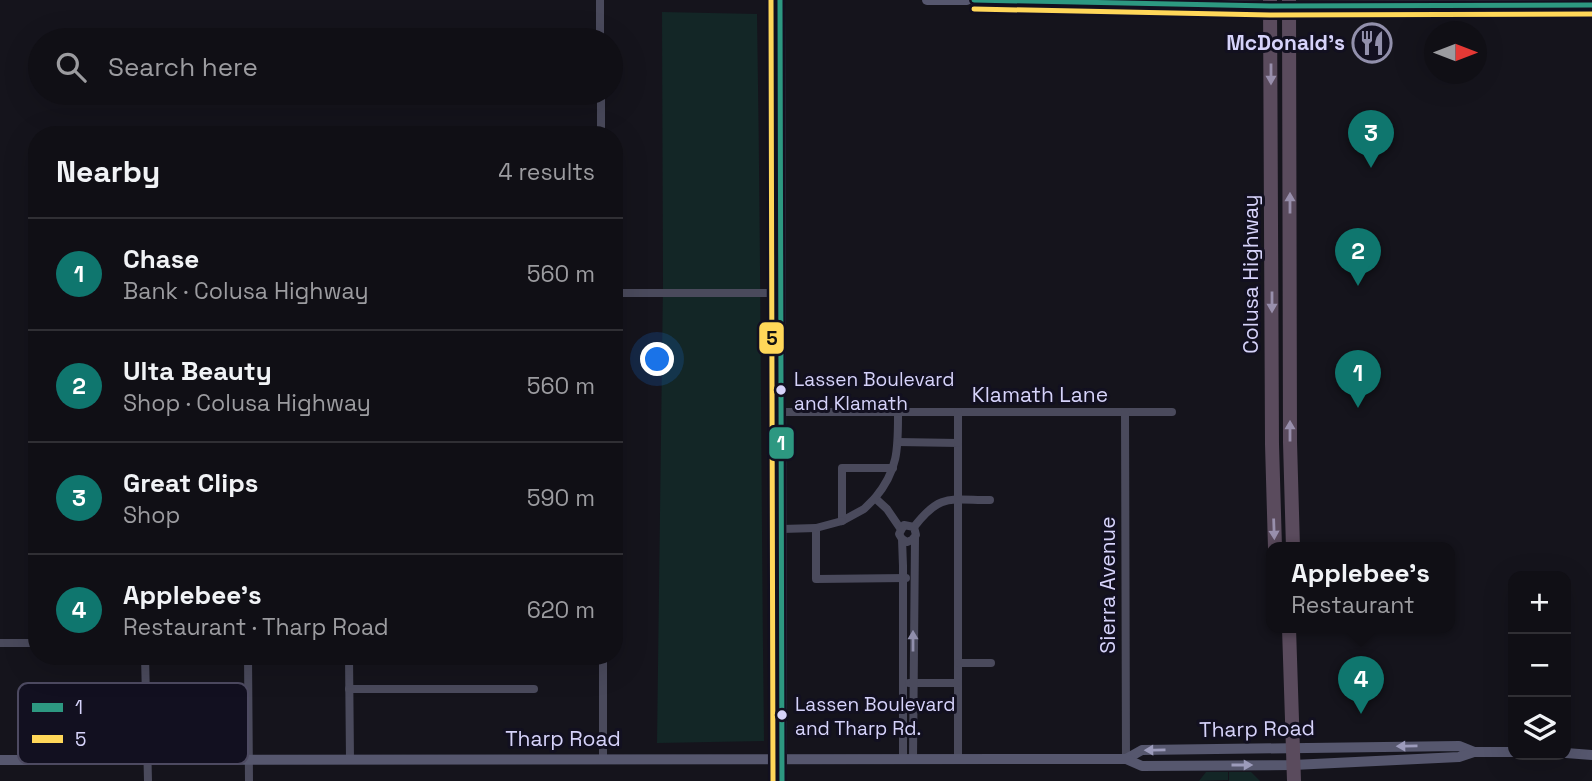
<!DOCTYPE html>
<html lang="en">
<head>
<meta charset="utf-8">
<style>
  :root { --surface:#100f15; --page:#19181e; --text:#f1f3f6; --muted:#9c9ca0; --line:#302f34; --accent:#0f766e }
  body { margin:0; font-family:"Space Grotesk",sans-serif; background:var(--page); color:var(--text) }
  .controls { position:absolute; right:21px; bottom:21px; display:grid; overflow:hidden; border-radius:14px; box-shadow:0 7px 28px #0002 }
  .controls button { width:63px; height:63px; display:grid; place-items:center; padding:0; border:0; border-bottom:2px solid var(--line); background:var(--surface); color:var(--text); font:35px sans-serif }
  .compass { position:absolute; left:1424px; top:21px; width:63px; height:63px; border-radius:50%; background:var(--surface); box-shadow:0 7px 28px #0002; rotate:90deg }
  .you { position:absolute; left:658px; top:360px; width:24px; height:24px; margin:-18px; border:5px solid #fff; border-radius:50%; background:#1a73e8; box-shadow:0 0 0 10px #1a73e833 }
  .badge { display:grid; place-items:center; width:46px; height:46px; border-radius:50%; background:var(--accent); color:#fff; font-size:23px; font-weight:700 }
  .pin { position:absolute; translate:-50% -58px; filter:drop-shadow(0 2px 4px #0008) }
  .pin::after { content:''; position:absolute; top:37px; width:24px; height:21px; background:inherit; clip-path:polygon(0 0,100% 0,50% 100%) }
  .popup { position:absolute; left:1266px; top:542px; width:189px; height:91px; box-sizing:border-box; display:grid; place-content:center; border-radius:14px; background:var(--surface); filter:drop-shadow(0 2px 5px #0005); font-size:23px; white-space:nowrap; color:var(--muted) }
  .popup b { font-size:26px; color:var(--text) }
  .popup::after { content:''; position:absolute; left:50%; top:100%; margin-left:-14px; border:14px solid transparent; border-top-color:var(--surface) }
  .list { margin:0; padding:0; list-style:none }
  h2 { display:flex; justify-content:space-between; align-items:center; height:91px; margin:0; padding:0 28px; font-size:30px }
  h2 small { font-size:23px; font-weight:400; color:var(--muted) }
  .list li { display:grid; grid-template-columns:46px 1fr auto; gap:21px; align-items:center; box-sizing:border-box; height:112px; padding:0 28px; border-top:2px solid var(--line) }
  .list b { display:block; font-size:26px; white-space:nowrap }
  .list p { margin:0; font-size:23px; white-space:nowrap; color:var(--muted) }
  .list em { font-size:23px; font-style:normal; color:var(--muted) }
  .icon { flex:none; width:38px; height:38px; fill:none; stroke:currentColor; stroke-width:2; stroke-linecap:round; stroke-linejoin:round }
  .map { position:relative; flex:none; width:1592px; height:781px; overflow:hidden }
  .search { position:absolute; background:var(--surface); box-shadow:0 7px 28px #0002; left:28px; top:28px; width:595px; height:77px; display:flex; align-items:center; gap:18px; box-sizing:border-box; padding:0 24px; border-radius:38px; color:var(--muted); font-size:26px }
  .panel { position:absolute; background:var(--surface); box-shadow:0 7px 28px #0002; left:28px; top:126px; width:595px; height:539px; border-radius:28px }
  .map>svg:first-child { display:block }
</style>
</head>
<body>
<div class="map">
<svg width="1592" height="781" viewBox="0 0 1592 781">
  <rect width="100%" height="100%" fill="#15141c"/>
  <g fill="#132626">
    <path d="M662,12l95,2c4,242 4,485 7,727l-107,2 6,-460z"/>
    <polygon points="1206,772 1228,772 1228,780 1199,781"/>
    <polygon points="1229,772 1251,772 1260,781 1229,781"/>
  </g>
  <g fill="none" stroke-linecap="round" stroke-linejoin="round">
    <g stroke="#4a4a5c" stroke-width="8">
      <polyline points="600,0 600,40"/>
      <polyline points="601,93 601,135"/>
      <polyline points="614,293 781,293"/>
      <polyline points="782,412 1172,412"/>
      <path d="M898,412c0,35 1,57 -23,86l12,11 13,19"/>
      <polyline points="1125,412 1126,759"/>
      <polyline points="898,442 958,443 958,759"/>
      <polyline points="958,443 958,412"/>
      <polyline points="875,498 864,509 842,521 842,468 893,468"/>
      <polyline points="842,521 816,528 816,579 906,578"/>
      <path d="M914,527c26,-34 36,-27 76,-27"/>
      <polyline points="782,529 816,528"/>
      <polyline points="902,539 907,542 912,540 916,535 914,527 904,525 899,534 902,539 903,566 903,758"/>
      <polyline points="0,643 37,643"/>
      <polyline points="145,656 148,781"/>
      <polyline points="248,656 249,781"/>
      <polyline points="349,656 350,760"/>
      <polyline points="603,656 603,758"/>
      <polyline points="958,663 991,663"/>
      <polyline points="909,683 958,683"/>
      <polyline points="349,689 534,689"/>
      <polyline points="913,758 915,538"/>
    </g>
    <g stroke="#56576e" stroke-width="10">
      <polyline points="780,0 782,781"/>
      <polyline points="927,0 967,0"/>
      <polyline points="974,0 1270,6 1592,5"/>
      <polyline points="1566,753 1592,755"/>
      <polyline points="1126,759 1142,750 1459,746 1474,752"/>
      <polyline points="0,760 1126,759 1142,766 1293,765 1459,757 1474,752 1513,752"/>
    </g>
    <g stroke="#5a4b5d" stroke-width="14">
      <polyline points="1270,0 1272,444 1275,548"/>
      <polyline points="1289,0 1290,442 1293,548"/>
      <polyline points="1289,628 1294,781"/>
    </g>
    <g stroke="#121020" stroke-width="10">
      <g id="bus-1">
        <polyline points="780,0 782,781"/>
        <polyline points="974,0 1270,6 1592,5"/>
      </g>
    </g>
    <g stroke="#121020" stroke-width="10">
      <g id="bus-2">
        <polyline points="771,0 773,781"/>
        <polyline points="974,9 1270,15 1592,14"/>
      </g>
    </g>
    <use href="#bus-1" stroke="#2d9881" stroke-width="5"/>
    <use href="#bus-2" stroke="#ffd759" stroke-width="5"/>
  </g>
  <defs><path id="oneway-solid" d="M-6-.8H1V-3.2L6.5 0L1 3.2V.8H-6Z" transform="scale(1.75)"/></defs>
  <g fill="#988fac">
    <use href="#oneway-solid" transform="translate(1271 74) rotate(90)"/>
    <use href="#oneway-solid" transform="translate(1290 203) rotate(-90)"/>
    <use href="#oneway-solid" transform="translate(1272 302) rotate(90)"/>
    <use href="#oneway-solid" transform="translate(1290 431) rotate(-90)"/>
    <use href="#oneway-solid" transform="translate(1274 529) rotate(88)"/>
  </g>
  <use fill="#908eab" href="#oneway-solid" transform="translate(913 641) rotate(-90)"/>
  <g fill="#9c9bbb">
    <use href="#oneway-solid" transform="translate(1407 746) rotate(179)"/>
    <use href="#oneway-solid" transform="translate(1155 750) rotate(179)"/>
    <use href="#oneway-solid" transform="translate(1242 765)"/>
  </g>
  <defs>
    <g id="restaurant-ring" transform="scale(2.0125)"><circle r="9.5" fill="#121020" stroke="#9290ac" stroke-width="1.5"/><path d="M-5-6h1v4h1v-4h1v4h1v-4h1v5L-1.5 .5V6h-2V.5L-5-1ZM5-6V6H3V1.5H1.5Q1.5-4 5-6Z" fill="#9290ac"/></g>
  </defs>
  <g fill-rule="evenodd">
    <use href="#restaurant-ring" x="1372" y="43"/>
  </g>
  <g fill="#d6d3fa" stroke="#121020" stroke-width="2.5">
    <circle cx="781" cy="390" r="6"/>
    <circle cx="782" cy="715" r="6"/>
  </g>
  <g text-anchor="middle" stroke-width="6" stroke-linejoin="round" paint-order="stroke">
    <g font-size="19" fill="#d6d3fa" stroke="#121020" text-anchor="start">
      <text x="794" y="386">Lassen Boulevard<tspan x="794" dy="24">and Klamath</tspan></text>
      <text x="795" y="711">Lassen Boulevard<tspan x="795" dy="24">and Tharp Rd.</tspan></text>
    </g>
    <g font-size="21" font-weight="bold" fill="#d6d3fa" stroke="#121020" text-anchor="end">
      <text x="1345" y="50">McDonald's</text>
    </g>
    <g font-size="21" fill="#d6d3fa" stroke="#121020">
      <text transform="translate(1251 274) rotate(-90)" y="7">Colusa Highway</text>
      <text x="1040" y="402">Klamath Lane</text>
      <text transform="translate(1108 585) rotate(-90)" y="7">Sierra Avenue</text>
      <text transform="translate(1257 729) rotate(-1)" y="7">Tharp Road</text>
      <text x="563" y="746">Tharp Road</text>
    </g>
  </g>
  <rect x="18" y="683" width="230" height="81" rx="10" fill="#121020" stroke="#4d4a61" stroke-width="2"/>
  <rect x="32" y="703" width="31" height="9" fill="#2d9881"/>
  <rect x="32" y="735" width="31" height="8" fill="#ffd759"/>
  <g font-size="19" fill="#d6d3fa">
    <text x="75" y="714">1</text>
    <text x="75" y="746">5</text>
  </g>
  <g stroke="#121020" stroke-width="2.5">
    <rect x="758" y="321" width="27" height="34" rx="7" fill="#ffd759"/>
    <rect x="768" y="426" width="27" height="34" rx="7" fill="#2d9881"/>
  </g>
  <g font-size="19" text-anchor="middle" font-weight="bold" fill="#fff">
    <text x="781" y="450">1</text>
  </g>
  <g font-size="19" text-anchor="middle" font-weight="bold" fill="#111">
    <text x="772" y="345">5</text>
  </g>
</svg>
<div class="controls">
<button>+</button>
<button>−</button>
<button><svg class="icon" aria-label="layers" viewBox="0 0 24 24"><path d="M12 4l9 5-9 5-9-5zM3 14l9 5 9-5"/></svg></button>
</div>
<svg class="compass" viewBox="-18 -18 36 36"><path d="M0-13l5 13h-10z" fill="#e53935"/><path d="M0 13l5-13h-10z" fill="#9c9ca0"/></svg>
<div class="you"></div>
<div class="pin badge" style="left:1358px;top:408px">1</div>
<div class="pin badge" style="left:1358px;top:286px">2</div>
<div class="pin badge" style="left:1371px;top:168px">3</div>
<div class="pin badge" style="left:1361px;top:714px">4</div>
<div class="popup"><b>Applebee's</b>Restaurant</div>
<div class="search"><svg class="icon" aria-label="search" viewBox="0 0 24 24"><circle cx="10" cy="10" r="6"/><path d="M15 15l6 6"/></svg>Search here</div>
<section class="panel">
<h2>Nearby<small>4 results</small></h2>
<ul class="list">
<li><span class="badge">1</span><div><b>Chase</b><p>Bank · Colusa Highway</p></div><em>560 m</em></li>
<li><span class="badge">2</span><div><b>Ulta Beauty</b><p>Shop · Colusa Highway</p></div><em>560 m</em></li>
<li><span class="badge">3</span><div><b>Great Clips</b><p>Shop</p></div><em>590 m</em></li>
<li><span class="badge">4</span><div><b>Applebee's</b><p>Restaurant · Tharp Road</p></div><em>620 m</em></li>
</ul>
</section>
</div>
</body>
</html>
